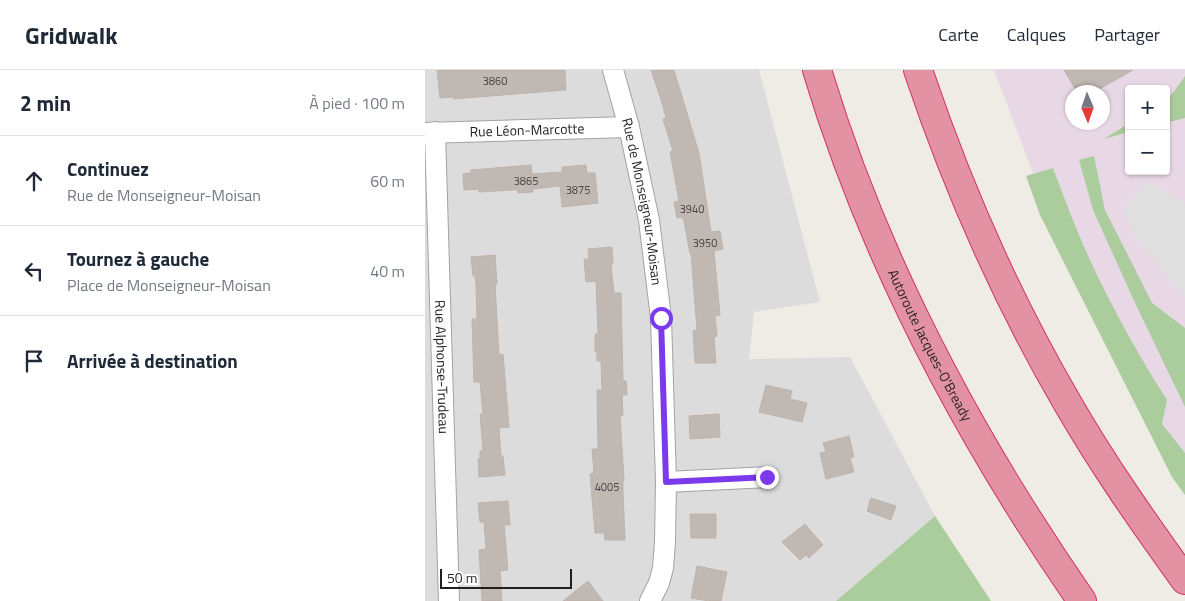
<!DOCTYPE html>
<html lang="fr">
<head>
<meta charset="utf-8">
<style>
  :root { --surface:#fff; --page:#f6f6f7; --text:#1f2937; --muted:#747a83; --line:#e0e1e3 }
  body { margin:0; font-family:"Titillium Web",sans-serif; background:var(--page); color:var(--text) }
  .controls { position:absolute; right:15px; top:15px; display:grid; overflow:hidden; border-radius:5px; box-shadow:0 1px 4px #0004 }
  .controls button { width:45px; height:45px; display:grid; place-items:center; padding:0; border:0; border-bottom:1px solid var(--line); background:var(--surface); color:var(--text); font:25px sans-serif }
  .compass { position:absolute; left:640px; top:15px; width:45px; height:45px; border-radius:50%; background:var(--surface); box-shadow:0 1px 4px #0004; rotate:178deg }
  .scale { position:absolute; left:15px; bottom:12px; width:132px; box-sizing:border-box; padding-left:5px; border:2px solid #1f1f1f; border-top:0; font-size:14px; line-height:18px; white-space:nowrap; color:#1f1f1f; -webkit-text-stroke:4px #fff; paint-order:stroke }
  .stop { position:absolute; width:15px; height:15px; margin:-11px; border:4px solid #7c3aed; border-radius:50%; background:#fff }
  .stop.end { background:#7c3aed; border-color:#fff; box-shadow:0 1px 5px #0008 }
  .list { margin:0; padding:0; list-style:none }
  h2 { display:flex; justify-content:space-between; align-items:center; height:65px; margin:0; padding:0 20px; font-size:21px }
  h2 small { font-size:16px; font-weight:400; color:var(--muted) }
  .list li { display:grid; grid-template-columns:32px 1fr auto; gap:15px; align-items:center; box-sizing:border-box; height:90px; padding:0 20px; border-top:1px solid var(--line) }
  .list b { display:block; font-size:19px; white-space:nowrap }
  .list p { margin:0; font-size:16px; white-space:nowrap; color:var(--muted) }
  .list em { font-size:16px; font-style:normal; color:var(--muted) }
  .icon { flex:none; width:28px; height:28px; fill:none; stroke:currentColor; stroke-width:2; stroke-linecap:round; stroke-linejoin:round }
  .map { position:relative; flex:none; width:760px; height:531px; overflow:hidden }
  header { display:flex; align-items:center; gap:30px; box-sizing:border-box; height:70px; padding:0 25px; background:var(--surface); border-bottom:1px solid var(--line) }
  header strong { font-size:24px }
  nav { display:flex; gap:28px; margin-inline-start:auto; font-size:18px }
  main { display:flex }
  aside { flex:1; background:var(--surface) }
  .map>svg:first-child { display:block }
</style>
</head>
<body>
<header>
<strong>Gridwalk</strong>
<nav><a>Carte</a><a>Calques</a><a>Partager</a></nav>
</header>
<main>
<aside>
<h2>2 min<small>À pied · 100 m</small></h2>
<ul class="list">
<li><svg class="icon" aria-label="ahead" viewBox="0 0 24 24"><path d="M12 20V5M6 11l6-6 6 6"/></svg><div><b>Continuez</b><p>Rue de Monseigneur-Moisan</p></div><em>60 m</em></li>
<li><svg class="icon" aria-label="left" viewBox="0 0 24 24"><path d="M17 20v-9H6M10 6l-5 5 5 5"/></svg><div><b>Tournez à gauche</b><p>Place de Monseigneur-Moisan</p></div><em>40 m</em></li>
<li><svg class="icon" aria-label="arrive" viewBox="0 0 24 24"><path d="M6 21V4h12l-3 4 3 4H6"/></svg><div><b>Arrivée à destination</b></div></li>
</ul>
</aside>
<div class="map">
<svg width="760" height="531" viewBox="0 0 760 531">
  <rect width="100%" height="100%" fill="#efece6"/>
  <polygon fill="#dddcdc" points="0,0 334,0 395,232 329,242 324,289 425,287 510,446 411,531 0,531"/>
  <path fill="#e8d8e5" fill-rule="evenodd" d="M569,0h191v398l-137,-255zM704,19h37v82h-37zM648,22h30v30h-30z"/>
  <g fill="#abcc9d">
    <polygon points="760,6 760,48 741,53 741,29 745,27"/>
    <polygon points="704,53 704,62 679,69"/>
    <polygon points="669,86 680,140 727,233 760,258 760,337 711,235 668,140 654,90"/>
    <path d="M628,98c14,38 29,77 47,113 20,41 43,81 67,119l-5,24 23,29v42l-13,-18 -132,-262 -14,-39z"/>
    <polygon points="510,446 566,531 411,531"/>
  </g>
  <polygon fill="#dfdfdf" points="723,110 760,135 760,227 710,166 697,140"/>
  <g fill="#c0b8b3" stroke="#c0b3a9">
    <polygon points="12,0 140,0 141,20 28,29 28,27 15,28"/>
    <polygon points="226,0 249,0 274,83 286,162 295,161 298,179 289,181 295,245 290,246 292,266 289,267 291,293 270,293 268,261 272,260 266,183 265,184 259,151 257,147 252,148 249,132 254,131 245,82 248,81 238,49 241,48 238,36"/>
    <polygon points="639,0 708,0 669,22 652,22"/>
    <polygon points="106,95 107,104 137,102 137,97 161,95 162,103 170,103 173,133 137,137 135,116 108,119 108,122 93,123 92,120 88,120 54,122 54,119 39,120 38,104 46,103 46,100"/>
    <polygon points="187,177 188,194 186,194 189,223 196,223 198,311 201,311 202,325 197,325 198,346 195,346 199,410 198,410 198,423 200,470 180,470 179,463 170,463 165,404 169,403 167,379 173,379 172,320 177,320 176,291 172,291 172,282 170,282 170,264 173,264 171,211 161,212 159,189 164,189 163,179"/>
    <polygon points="70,185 72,214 70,214 74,285 78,284 84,357 74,358 76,386 78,386 80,405 54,407 53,389 55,388 55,381 58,381 55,344 58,344 55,312 49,312 47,249 52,249 51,216 50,206 48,206 46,187"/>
    <polygon points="341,315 367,321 365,329 382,333 377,352 334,342"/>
    <polygon points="294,344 295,367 265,369 264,346"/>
    <polygon points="424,366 429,387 425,388 429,402 401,409 395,383 401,382 398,373"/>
    <polygon points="446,428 471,436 466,450 442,441"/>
    <polygon points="83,431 85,455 79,455 83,500 75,501 77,531 57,531 54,480 61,479 59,452 55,452 53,433"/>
    <polygon points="265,444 291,444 291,468 266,468"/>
    <polygon points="380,454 398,475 384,488 381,485 375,490 357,472"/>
    <polygon points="272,496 302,502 296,531 284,531 266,528"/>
    <polygon points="163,511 178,531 138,531"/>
  </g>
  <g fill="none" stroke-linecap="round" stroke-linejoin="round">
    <g stroke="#a3a3a3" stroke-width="22">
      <g id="minor">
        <path id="s1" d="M188,0l16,57 20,93 12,98 5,164 -1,60 -2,26 -4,15 -9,18"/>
        <path id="s2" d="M10,62l14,469"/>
        <path id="s3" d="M0,63l204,-6"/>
        <polyline points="241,412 342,407"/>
      </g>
    </g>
    <g stroke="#d03068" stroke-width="30">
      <g id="motorway">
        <path id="s4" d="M392,0c57,190 152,368 265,531"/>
        <path d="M493,0c39,116 88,228 150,334 35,61 76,119 117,176"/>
      </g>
    </g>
    <use href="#minor" stroke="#fff" stroke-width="20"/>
    <use href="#motorway" stroke="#e292a2" stroke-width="28"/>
  </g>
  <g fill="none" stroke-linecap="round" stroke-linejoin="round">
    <polyline stroke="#7c3aed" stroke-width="6" points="236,248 241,412 342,407"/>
  </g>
  <g text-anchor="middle" stroke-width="5" stroke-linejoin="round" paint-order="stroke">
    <g font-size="11" fill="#474544">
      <text x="70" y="15">3860</text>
      <text x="101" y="115">3865</text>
      <text x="153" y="124">3875</text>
      <text x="267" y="143">3940</text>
      <text x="280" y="177">3950</text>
      <text x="182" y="421">4005</text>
    </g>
    <g font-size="14" fill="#1f1f1f" stroke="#fff">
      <text dy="5" stroke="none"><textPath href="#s3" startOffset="102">Rue Léon-Marcotte</textPath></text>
      <text dy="5" stroke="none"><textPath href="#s1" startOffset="135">Rue de Monseigneur-Moisan</textPath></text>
      <text dy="5" stroke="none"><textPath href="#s4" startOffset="298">Autoroute Jacques-O'Bready</textPath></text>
      <text dy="5" stroke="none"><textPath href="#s2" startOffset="235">Rue Alphonse-Trudeau</textPath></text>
    </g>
  </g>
</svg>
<div class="controls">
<button>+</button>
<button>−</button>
</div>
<svg class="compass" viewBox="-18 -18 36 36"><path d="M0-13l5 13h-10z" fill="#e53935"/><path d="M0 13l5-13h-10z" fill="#747a83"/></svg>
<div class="scale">50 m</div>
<div class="stop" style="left:236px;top:248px"></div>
<div class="stop end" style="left:342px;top:407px"></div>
</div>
</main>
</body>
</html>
